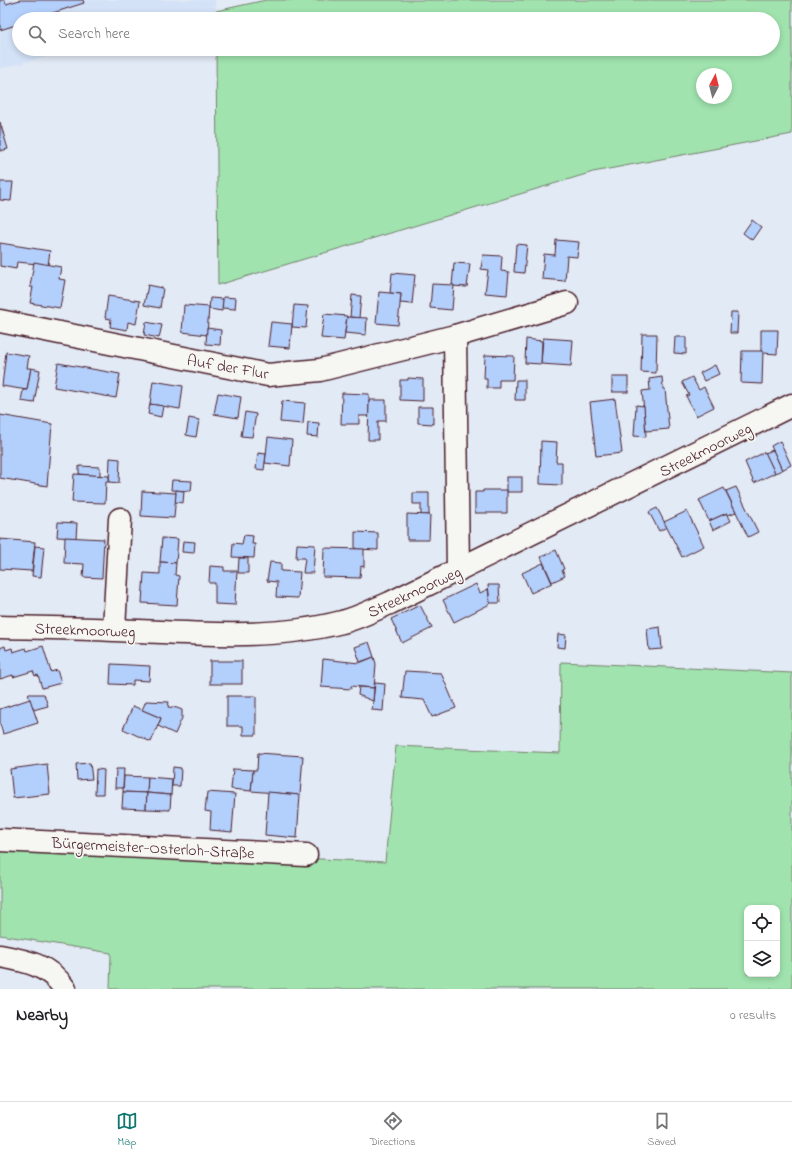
<!DOCTYPE html>
<html lang="en">
<head>
<meta charset="utf-8">
<style>
  :root { --surface:#fff; --page:#f2f2f2; --text:#202124; --muted:#757577; --line:#e0e0e0; --accent:#0f766e }
  body { margin:0; font-family:"Indie Flower",sans-serif; background:var(--page); color:var(--text) }
  .controls { position:absolute; right:12px; bottom:12px; display:grid; overflow:hidden; border-radius:8px; box-shadow:0 2px 6px #0003 }
  .controls button { width:36px; height:36px; display:grid; place-items:center; padding:0; border:0; border-bottom:1px solid var(--line); background:var(--surface); color:var(--text); font:20px sans-serif }
  .compass { position:absolute; left:696px; top:68px; width:36px; height:36px; border-radius:50%; background:var(--surface); box-shadow:0 2px 6px #0003; rotate:7deg }
  .list { margin:0; padding:0; list-style:none }
  h2 { display:flex; justify-content:space-between; align-items:center; height:52px; margin:0; padding:0 16px; font-size:17px }
  h2 small { font-size:13px; font-weight:400; color:var(--muted) }
  .icon { flex:none; width:22px; height:22px; fill:none; stroke:currentColor; stroke-width:2; stroke-linecap:round; stroke-linejoin:round }
  .map { position:relative; flex:none; width:792px; height:989px; overflow:hidden }
  .search { position:absolute; background:var(--surface); box-shadow:0 2px 6px #0003; left:12px; right:12px; top:12px; height:44px; display:flex; align-items:center; gap:10px; box-sizing:border-box; padding:0 14px; border-radius:22px; color:var(--muted); font-size:15px }
  .sheet { height:112px; background:var(--surface) }
  nav { display:flex; justify-content:space-around; align-items:center; box-sizing:border-box; height:56px; border-top:1px solid var(--line); background:var(--surface); font-size:11px; color:var(--muted) }
  nav a { display:grid; justify-items:center; gap:2px }
  nav .on { color:var(--accent) }
  .map>svg:first-child { display:block }
</style>
</head>
<body>
<div class="map">
<svg width="792" height="989" viewBox="0 0 792 989">
  <rect width="100%" height="100%" fill="#e2eaf5"/>
  <filter id="ink" filterUnits="userSpaceOnUse"><feTurbulence type="fractalNoise" baseFrequency=".025" numOctaves="2"/><feDisplacementMap in="SourceGraphic" scale="8" xChannelSelector="R" yChannelSelector="G"/><feConvolveMatrix kernelMatrix="1 2 1 2 8 2 1 2 1" color-interpolation-filters="sRGB"/></filter>
  <g filter="url(#ink)">
    <polygon fill="#d4e2f7" points="0,0 215,0 216,11 186,19 19,19 19,49 73,49 0,69"/>
    <g fill="#a0e3ae" stroke="#75816c" fill-rule="evenodd">
      <path d="M266,0h526v134l-199,38 -375,113 -2,-236h557v-30h-557v-8zM702,74h24v24h-24z"/>
      <path d="M561,662l231,11v316h-682l1,-36 -111,-18v-91l385,18 11,-116 164,7zM747,908h30v66h-30z"/>
    </g>
    <g fill="#b3cffc" stroke="#4a1f2b">
      <polygon points="0,0 5,0 6,4 20,0 83,0 84,3 34,19 19,19 19,24 0,30"/>
      <polygon points="0,122 8,149 0,151"/>
      <polygon points="0,182 13,182 11,201 0,200"/>
      <polygon points="752,220 761,227 752,240 743,233"/>
      <polygon points="556,240 579,242 577,257 567,256 565,281 542,279 544,254 555,255"/>
      <polygon points="0,243 50,251 48,265 17,262 16,269 0,266"/>
      <polygon points="516,244 527,245 524,273 514,272"/>
      <polygon points="483,255 502,256 501,271 509,272 507,295 485,293 488,270 481,269"/>
      <polygon points="34,262 61,267 59,279 65,280 60,308 30,303 33,287 30,287"/>
      <polygon points="454,263 470,264 467,287 452,286"/>
      <polygon points="392,273 415,275 412,304 400,303 401,294 390,293"/>
      <polygon points="432,284 454,285 452,310 430,308"/>
      <polygon points="148,285 163,288 160,308 144,305"/>
      <polygon points="379,292 401,294 398,325 376,323"/>
      <polygon points="352,295 361,296 359,318 350,317"/>
      <polygon points="108,296 140,301 136,324 128,322 127,330 110,327 111,319 105,318"/>
      <polygon points="223,297 236,298 235,309 222,308"/>
      <polygon points="210,298 223,299 222,311 209,309"/>
      <polygon points="184,305 209,307 207,335 182,332"/>
      <polygon points="294,305 308,306 306,328 292,327"/>
      <polygon points="731,312 738,312 737,333 730,333"/>
      <polygon points="324,314 347,316 344,340 321,338"/>
      <polygon points="347,317 367,318 366,335 345,333"/>
      <polygon points="146,322 162,325 159,338 144,335"/>
      <polygon points="271,322 292,324 290,348 268,346"/>
      <polygon points="207,328 221,330 220,345 206,344"/>
      <polygon points="761,330 778,330 777,354 763,353 763,351 761,351"/>
      <polygon points="642,334 657,334 656,373 641,372"/>
      <polygon points="675,337 686,337 686,354 674,353"/>
      <polygon points="543,338 573,340 571,366 541,364"/>
      <polygon points="526,339 542,341 541,364 525,363"/>
      <polygon points="742,351 763,351 762,384 741,383"/>
      <polygon points="6,352 29,356 27,368 31,368 27,390 2,386"/>
      <polygon points="485,355 514,356 513,380 499,380 499,388 487,388 487,379 484,379"/>
      <polygon points="58,363 120,374 116,398 54,387"/>
      <polygon points="715,365 719,374 704,381 700,373"/>
      <polygon points="31,368 40,370 34,403 21,401 23,390 27,390"/>
      <rect x="612" y="377" width="16" height="15"/>
      <polygon points="662,377 663,389 665,389 669,429 646,431 642,391 650,390 649,379"/>
      <polygon points="692,377 699,390 704,387 714,407 696,416 686,396 689,395 682,382"/>
      <polygon points="408,378 423,379 423,401 400,400 400,380 408,380"/>
      <polygon points="516,380 525,380 525,400 515,400"/>
      <polygon points="153,381 183,386 180,409 150,404"/>
      <polygon points="218,393 241,397 238,418 214,414"/>
      <polygon points="342,393 369,394 369,416 359,416 359,424 341,424"/>
      <polygon points="615,399 622,453 596,456 590,402"/>
      <polygon points="369,400 386,400 386,421 378,421 378,440 368,440"/>
      <polygon points="282,401 305,403 303,424 280,422"/>
      <polygon points="150,404 163,406 161,417 148,414"/>
      <polygon points="636,405 644,406 646,437 634,436"/>
      <polygon points="418,407 433,407 433,424 418,423"/>
      <polygon points="245,412 256,414 252,437 241,436"/>
      <polygon points="0,415 52,424 47,486 0,478"/>
      <polygon points="189,418 199,420 196,437 186,435"/>
      <polygon points="308,422 319,423 318,437 307,436"/>
      <polygon points="268,437 292,440 290,466 265,463"/>
      <polygon points="541,441 557,442 556,462 562,462 562,485 540,484"/>
      <polygon points="780,441 791,465 782,470 771,446"/>
      <polygon points="773,450 782,470 775,473 765,453"/>
      <polygon points="765,452 775,473 754,483 745,462"/>
      <polygon points="258,453 266,454 264,470 256,469"/>
      <polygon points="110,458 120,459 119,483 109,482"/>
      <polygon points="79,466 100,467 100,476 79,474"/>
      <polygon points="74,474 109,476 109,482 106,482 105,503 72,502"/>
      <rect x="507" y="477" width="15" height="15"/>
      <polygon points="172,480 192,481 191,491 171,490"/>
      <polygon points="736,487 758,532 748,537 726,491"/>
      <polygon points="724,488 736,512 728,515 727,513 709,521 699,500"/>
      <polygon points="176,490 184,491 183,503 175,502"/>
      <polygon points="483,490 507,490 507,513 475,513 475,492 483,492"/>
      <polygon points="142,491 176,493 174,518 141,516"/>
      <polygon points="413,493 429,493 429,515 421,515 421,504 413,504"/>
      <polygon points="657,508 667,527 659,531 649,512"/>
      <polygon points="687,511 704,546 682,557 664,522"/>
      <polygon points="727,513 731,521 713,530 709,521"/>
      <polygon points="407,514 430,515 429,540 407,540"/>
      <polygon points="58,522 77,523 76,538 57,537"/>
      <polygon points="355,532 378,533 378,550 355,549"/>
      <polygon points="244,535 253,536 252,544 255,544 254,558 232,557 233,543 242,544"/>
      <polygon points="65,537 104,539 102,578 83,577 84,564 64,563"/>
      <polygon points="162,538 178,539 176,563 160,562"/>
      <polygon points="0,539 35,542 32,571 0,569"/>
      <polygon points="183,541 195,542 194,553 182,552"/>
      <polygon points="297,544 315,545 313,573 303,573 305,558 296,558"/>
      <polygon points="35,546 44,547 41,577 32,576"/>
      <polygon points="324,548 364,549 364,567 361,566 360,578 323,577"/>
      <polygon points="556,550 564,569 562,570 565,576 552,582 541,557"/>
      <polygon points="239,558 248,558 248,573 238,573"/>
      <polygon points="160,562 176,563 175,575 179,576 177,605 142,603 144,573 160,574"/>
      <polygon points="270,562 281,563 281,571 300,572 298,598 276,597 277,582 267,581"/>
      <polygon points="543,563 552,583 531,593 522,573"/>
      <polygon points="210,566 224,567 224,571 237,571 235,605 215,604 215,583 209,583"/>
      <polygon points="476,584 480,593 488,589 490,604 454,622 443,600"/>
      <polygon points="488,585 499,585 500,603 490,603"/>
      <polygon points="420,605 432,628 402,643 391,619"/>
      <polygon points="660,627 662,649 649,650 647,629"/>
      <polygon points="558,634 566,635 565,648 557,647"/>
      <polygon points="369,642 374,657 360,662 355,647"/>
      <polygon points="5,646 6,650 12,648 13,652 26,648 27,651 43,646 51,672 57,670 61,683 42,688 38,675 35,676 33,671 13,677 13,675 0,679 0,648"/>
      <polygon points="374,657 376,664 374,688 351,686 351,689 321,687 323,659 359,663"/>
      <rect x="210" y="661" width="32" height="23"/>
      <polygon points="111,664 150,666 149,681 133,680 133,685 110,684"/>
      <polygon points="405,671 441,673 456,708 432,717 424,700 402,698"/>
      <polygon points="375,683 385,684 383,711 372,710"/>
      <polygon points="359,687 374,688 373,701 358,695"/>
      <polygon points="28,694 44,694 48,706 33,710"/>
      <polygon points="227,696 256,696 256,735 243,735 243,726 227,726"/>
      <polygon points="30,699 38,723 3,734 0,724 0,709"/>
      <polygon points="146,701 169,702 168,707 177,708 182,710 182,718 175,734 158,726 161,718 142,710"/>
      <polygon points="133,706 161,718 151,742 123,729"/>
      <polygon points="258,753 303,756 300,795 251,791 253,770 257,770"/>
      <polygon points="90,763 92,779 77,780 76,764"/>
      <polygon points="47,764 50,794 13,798 10,769"/>
      <polygon points="173,767 181,768 180,786 172,786"/>
      <polygon points="96,769 104,770 103,794 95,794"/>
      <polygon points="116,769 124,769 123,788 115,788"/>
      <polygon points="233,769 253,770 251,791 231,789"/>
      <polygon points="124,776 148,777 147,793 123,792"/>
      <polygon points="148,777 172,779 171,795 147,793"/>
      <polygon points="123,792 147,793 146,809 122,808"/>
      <polygon points="207,792 235,794 232,832 210,830 211,812 205,811"/>
      <polygon points="268,792 300,795 297,838 265,835"/>
      <polygon points="147,793 171,795 170,810 146,809"/>
    </g>
    <g fill="none" stroke-linecap="round" stroke-linejoin="round">
      <g stroke="#4a1f2b" stroke-width="25">
        <g id="minor">
          <polyline points="0,321 268,375 320,370 455,336 458,570"/>
          <polyline points="455,336 567,303"/>
          <path d="M0,627c38,1 77,1 115,3 75,3 154,11 227,-8 17,-4 33,-13 48,-19l402,-198"/>
          <polyline points="114,629 120,519"/>
          <polyline points="0,840 306,855"/>
          <path d="M0,956c27,5 49,9 65,33"/>
        </g>
      </g>
      <use href="#minor" stroke="#f6f6f2" stroke-width="22"/>
    </g>
  </g>
  <g text-anchor="middle" stroke-width="3.5" stroke-linejoin="round" paint-order="stroke">
    <g font-size="16" fill="#4a1f2b" stroke="#f6f6f2">
      <text transform="translate(228 366) rotate(10)" y="6">Auf der Flur</text>
      <text transform="translate(705 449) rotate(-27)" y="6">Streekmoorweg</text>
      <text transform="translate(414 591) rotate(-25)" y="6">Streekmoorweg</text>
      <text transform="translate(85 629) rotate(2)" y="6">Streekmoorweg</text>
      <text transform="translate(153 847) rotate(3)" y="6">Bürgermeister-Osterloh-Straße</text>
    </g>
  </g>
</svg>
<div class="controls">
<button><svg class="icon" aria-label="locate" viewBox="0 0 24 24"><circle cx="12" cy="12" r="6"/><path d="M12 2v4M12 18v4M2 12h4M18 12h4"/></svg></button>
<button><svg class="icon" aria-label="layers" viewBox="0 0 24 24"><path d="M12 4l9 5-9 5-9-5zM3 14l9 5 9-5"/></svg></button>
</div>
<svg class="compass" viewBox="-18 -18 36 36"><path d="M0-13l5 13h-10z" fill="#e53935"/><path d="M0 13l5-13h-10z" fill="#757577"/></svg>
<div class="search"><svg class="icon" aria-label="search" viewBox="0 0 24 24"><circle cx="10" cy="10" r="6"/><path d="M15 15l6 6"/></svg>Search here</div>
</div>
<section class="sheet">
<h2>Nearby<small>0 results</small></h2>
<ul class="list">
</ul>
</section>
<nav>
<a class="on"><svg class="icon" aria-label="map" viewBox="0 0 24 24"><path d="M3 6l6-2 6 2 6-2v14l-6 2-6-2-6 2zM9 4v14M15 6v14"/></svg>Map</a>
<a><svg class="icon" aria-label="directions" viewBox="0 0 24 24"><path d="M12 3l9 9-9 9-9-9zM9 14v-3h6M13 9l2 2-2 2"/></svg>Directions</a>
<a><svg class="icon" aria-label="saved" viewBox="0 0 24 24"><path d="M7 4h10v16l-5-4-5 4z"/></svg>Saved</a>
</nav>
</body>
</html>
